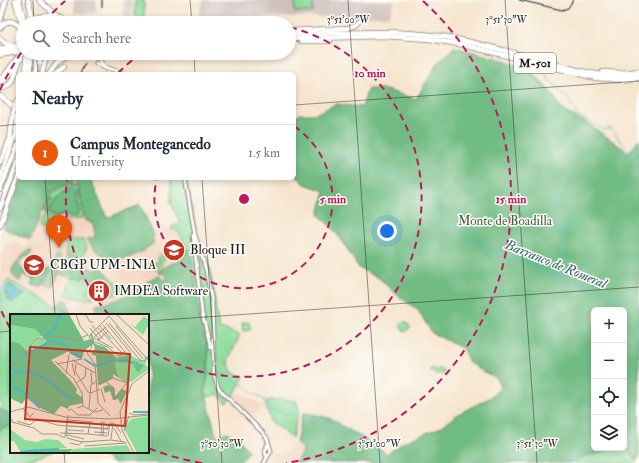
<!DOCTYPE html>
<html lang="en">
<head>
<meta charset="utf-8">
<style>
  :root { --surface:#fff; --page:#f2f2f3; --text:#1f2937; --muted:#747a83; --line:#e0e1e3; --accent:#ea580c }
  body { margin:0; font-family:"IM FELL Double Pica",serif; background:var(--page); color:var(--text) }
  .controls { position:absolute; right:12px; bottom:12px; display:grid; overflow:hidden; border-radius:6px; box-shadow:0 2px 6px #0003 }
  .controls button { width:36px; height:36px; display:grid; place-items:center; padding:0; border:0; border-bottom:1px solid var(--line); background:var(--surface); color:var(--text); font:20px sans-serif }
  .you { position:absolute; left:387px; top:231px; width:14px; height:14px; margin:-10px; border:3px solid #fff; border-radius:50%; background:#1a73e8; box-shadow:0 0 0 6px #1a73e833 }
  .badge { display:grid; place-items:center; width:26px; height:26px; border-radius:50%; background:var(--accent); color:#fff; font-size:13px; font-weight:700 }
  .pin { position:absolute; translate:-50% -33px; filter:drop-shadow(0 1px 2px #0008) }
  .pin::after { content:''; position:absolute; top:21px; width:14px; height:12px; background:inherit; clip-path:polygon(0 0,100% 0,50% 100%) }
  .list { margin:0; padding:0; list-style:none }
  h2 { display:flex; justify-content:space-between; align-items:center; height:52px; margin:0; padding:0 16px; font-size:17px }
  h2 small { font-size:13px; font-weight:400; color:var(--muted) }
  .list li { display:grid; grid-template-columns:26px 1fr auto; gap:12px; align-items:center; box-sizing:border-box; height:56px; padding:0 16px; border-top:1px solid var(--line) }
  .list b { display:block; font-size:15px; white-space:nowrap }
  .list p { margin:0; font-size:13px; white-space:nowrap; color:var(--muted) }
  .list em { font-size:13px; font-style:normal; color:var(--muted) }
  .icon { flex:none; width:22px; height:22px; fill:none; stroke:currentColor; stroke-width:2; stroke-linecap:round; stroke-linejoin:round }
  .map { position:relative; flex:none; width:639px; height:463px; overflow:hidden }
  .search { position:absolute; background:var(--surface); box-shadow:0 2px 6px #0003; left:16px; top:16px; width:280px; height:44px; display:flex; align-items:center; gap:10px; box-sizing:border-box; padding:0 14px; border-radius:22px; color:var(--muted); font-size:15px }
  .panel { position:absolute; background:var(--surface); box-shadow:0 2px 6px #0003; left:16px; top:72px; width:280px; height:108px; border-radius:6px }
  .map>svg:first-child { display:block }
  .built { fill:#f3d4bf }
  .industrial { fill:#cfc0bb }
  .green { fill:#8cdc9b; stroke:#547c5c; fill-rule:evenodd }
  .forest { fill:#71bc83; stroke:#466c50 }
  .water { fill:#4bb8c5; stroke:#346a70 }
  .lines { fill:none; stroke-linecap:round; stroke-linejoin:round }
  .stream { stroke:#4bb8c5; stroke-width:1 }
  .secondary-casing { stroke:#898075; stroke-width:5 }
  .highway-casing { stroke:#898075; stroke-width:6 }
  .secondary { stroke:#fff; stroke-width:3 }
  .highway { stroke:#fff; stroke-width:4.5 }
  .tram { stroke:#1c1c1c; stroke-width:1 }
  .highway-bridge-casing { stroke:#898075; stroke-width:6; stroke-linecap:butt }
  .highway-bridge { stroke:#fff; stroke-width:4.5 }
  .ticks { fill:none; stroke:#1c1c1c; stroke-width:1; stroke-opacity:0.45 }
  .ring { fill:none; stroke:#c2185b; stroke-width:2; stroke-dasharray:7 5 }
  .labels { text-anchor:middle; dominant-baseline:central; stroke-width:3; stroke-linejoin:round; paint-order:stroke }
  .shield { fill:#fdfcf7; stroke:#605f5e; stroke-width:1 }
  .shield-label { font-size:12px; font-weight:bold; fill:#1c1c1c }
  .park-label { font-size:13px; fill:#435f48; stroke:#fdfcf7 }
  .poi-label { font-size:13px; fill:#1c1c1c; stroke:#fdfcf7; text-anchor:start }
  .water-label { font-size:14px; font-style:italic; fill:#316268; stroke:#fdfcf7 }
  .inset-river { fill:none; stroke:#4bb8c5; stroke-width:2 }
  .inset-road { fill:none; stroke:#9f9587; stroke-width:1 }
  .view { fill:#c8321e; fill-opacity:0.15; stroke:#c8321e; stroke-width:2 }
  .inset-edge { fill:none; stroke:#1c1c1c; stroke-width:2 }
  .ticks-label { font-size:10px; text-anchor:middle; fill:#1c1c1c; stroke:#fdfcf7; stroke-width:3; stroke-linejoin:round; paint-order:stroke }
  .centre { fill:#c2185b; stroke:#fdfcf7; stroke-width:2 }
  .ring-label { font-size:12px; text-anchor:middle; font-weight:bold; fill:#c2185b; stroke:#fdfcf7; stroke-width:3; stroke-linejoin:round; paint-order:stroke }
</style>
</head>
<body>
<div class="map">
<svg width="639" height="463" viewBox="0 0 639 463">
  <rect width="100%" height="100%" fill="#fdfcf7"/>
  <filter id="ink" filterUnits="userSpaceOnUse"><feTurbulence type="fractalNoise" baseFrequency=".025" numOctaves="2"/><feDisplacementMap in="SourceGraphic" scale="8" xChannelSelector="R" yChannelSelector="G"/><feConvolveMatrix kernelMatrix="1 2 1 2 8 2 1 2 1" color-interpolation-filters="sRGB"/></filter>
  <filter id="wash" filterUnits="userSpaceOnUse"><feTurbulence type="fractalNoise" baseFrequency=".012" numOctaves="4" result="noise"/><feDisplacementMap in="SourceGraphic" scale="16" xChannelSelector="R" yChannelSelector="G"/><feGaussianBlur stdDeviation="0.9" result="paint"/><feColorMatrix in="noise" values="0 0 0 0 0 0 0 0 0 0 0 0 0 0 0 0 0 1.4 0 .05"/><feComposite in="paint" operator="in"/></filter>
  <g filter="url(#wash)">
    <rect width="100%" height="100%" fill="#f6e5ce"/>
    <g class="built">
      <polygon points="77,181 82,203 84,216 85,216 86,220 90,221 93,224 95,233 95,237 90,238 89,244 98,253 118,260 145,249 152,242 154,235 167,227 169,230 175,229 178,232 187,245 184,256 180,261 173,263 168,278 164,280 159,276 155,278 154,277 131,294 111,302 96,305 96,315 71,315 68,305 62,300 56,306 8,280 0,292 0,254 9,242 12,243 15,242 25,248 51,193 61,186"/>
      <polygon points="235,393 249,397 264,406 261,410 260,409 250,419 230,399"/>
      <polygon points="296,444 303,449 295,463 267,463 271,454 285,453"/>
    </g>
    <g class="industrial">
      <rect x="74" y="0" width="22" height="13"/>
      <polygon points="124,0 133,0 132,20 123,20"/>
      <polygon points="203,0 395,0 389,16 198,18"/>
    </g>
    <g class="green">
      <rect x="135" y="0" width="9" height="20"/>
      <rect x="295" y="0" width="18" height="12"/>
      <polygon points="171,178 187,178 197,238 207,266 210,269 219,329 226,330 240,335 228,361 232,372 244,377 235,393 226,403 218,394 207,397 205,390 208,375 208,345 201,327 191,256 181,235 180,235 175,229 171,230 172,227 180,223 171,203"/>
      <path d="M71,184L75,185L77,187L73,185L76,190L77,189L81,204L82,219L67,220L64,216H60L57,218L46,213L52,198L45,212H44C51,197 52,190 69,185V187L72,186ZM75,191L79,212L77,216L72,217L63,214L57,217L48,213L57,197Z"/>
      <polygon points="45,215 56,220 58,235 39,228"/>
      <polygon points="59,226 64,226 64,242 60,242"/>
      <polygon points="67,240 83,240 87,247 82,258 65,254"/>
      <polygon points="161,253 165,259 161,263 162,266 155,269 156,267 152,263 154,264 160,260 156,258"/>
      <polygon points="57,256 61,258 49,287 45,285"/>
      <polygon points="67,256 74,258 69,271 62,268"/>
      <polygon points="59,269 72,274 75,278 81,279 87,276 100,283 101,287 99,285 97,287 94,283 91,284 87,294 89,296 93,296 93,299 79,299 65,295 72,278 59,273 52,288 51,288"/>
      <path d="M8,280L64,310L67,315H11V452H52C35,459 19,463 0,461V292Z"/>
      <polygon points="405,321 411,327 405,332 400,326"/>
      <polygon points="249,322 251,330 243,331 242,323"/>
      <polygon points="433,368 437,371 439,368 445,372 443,375 440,373 437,376 430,370"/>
      <polygon points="280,399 296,401 299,410 292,438 270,421 266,401"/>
      <polygon points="624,446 637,458 636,463 575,463 578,459 586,454 592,455 606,452 612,448 624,448"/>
    </g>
    <g class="forest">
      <path d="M454,47L504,60L526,69L534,74L552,94L561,108L569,114L586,122L629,153L639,139V458L637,460L624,446V310H594V448H612C600,456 583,451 575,463H295L303,450L296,443L303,413C314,414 327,416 337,422C339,423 341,426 344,427C359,435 373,444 387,454L404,442L441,427L458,414L491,397L501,387L497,378L484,372L469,362L462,348L432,333L418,310L397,295L379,278L359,268L343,242L332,228L319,215L325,191L305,184L294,174V118L300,114H315L336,104L362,107L368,89H382L416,99L437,64Z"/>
      <path d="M22,178H90L107,218L140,205L154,235L152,241L154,243L145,249L144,251C137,254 128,259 120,259C106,260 93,251 87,239L95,237V233L93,224L90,223V221H86L85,216H84L82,203L76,181L61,186L51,193L30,240L3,228Z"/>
      <path d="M70,189H73L75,191L79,212L77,216L72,217L63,214L57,217L48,213C54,202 58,194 70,189Z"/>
      <path d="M187,245L191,256L201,327L208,345V375L205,390L216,436L228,432L242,443L248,450L246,455L239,463H112L99,452H148V315H96V305C121,301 134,292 154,277L155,278L159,276L164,280L168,278L164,273L160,274L158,271L173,263L180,261L184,256Z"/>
      <path d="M28,250L32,251L29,257H24L19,263L20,268L35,275L39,266L48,270L50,268L42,287L31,285L34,277L33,279L22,274L20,281C0,273 22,258 28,250Z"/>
      <path d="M76,258L81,259L88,263L86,266L96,271L98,266C109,272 114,284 127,288L121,293L104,298L100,283L87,276L81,279L74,278L72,274Z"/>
      <polygon points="62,300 66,300 68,303 68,307 71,315 67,315 66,311 55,307"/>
      <polygon points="0,409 11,415 11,426 4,427 0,431 1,422 0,422 0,417 1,416 0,415"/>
    </g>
    <polygon class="water" points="9,284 25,295 13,302 7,299 8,295 4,294"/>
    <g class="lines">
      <g class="stream">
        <polyline points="536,69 546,74 549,81 558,87 561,93 569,99 576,114 604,130 611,128 625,147 639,155"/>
        <polyline points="331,153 358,161 376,168 398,174 411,185 437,202 446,223 462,231 472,240 488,245 490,250 502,252 508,258 529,263 542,270 581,285 588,286 600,293 607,293 615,298 639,304"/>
        <polyline points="553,198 556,217 555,221 560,235"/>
        <polyline points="562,278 560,272 562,263 559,257 561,248 560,235 567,231 574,214"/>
        <polyline points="217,372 231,377 244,386 249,391 264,399 266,411 272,410 295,415"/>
        <polyline points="148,394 163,385 167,385 176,379 191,379 199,374 211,373"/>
        <polyline points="306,416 318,415 322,420 335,422 337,426 366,441 377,449 377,459 382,463"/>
        <polyline points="0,417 11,417"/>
        <polyline points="624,439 632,437 639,431"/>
        <path d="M571,463C577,456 579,450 589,451L591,449H594L597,451L610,448"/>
      </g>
    </g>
  </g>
  <g filter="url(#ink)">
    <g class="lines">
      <g class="secondary-casing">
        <g id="secondary">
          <polyline points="100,61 105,67 126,74"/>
          <polyline points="96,63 106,69"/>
          <polyline points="185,178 195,235 206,270 212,303 214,374 218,387 222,392 263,433 267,438 271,451 264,463"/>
          <polyline points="193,235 202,313 211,348"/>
          <polyline points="266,456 265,450 267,448 267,445"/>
        </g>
      </g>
      <g class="highway-casing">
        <g id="highway">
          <polyline points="15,0 23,29"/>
          <polyline points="19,0 25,23"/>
          <polyline points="28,0 34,23"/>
          <polyline points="39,0 54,14 68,23"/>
          <polyline points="0,21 6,0"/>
          <path d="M37,23L40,17C48,13 55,14 59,23"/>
          <path d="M0,28C8,16 18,22 23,33"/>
          <polyline points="289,31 348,28 356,25 363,18"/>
          <path d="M289,35C341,33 395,29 447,37C478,43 510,52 541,60C573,69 605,80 639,75"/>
          <polyline points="0,38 5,43 11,45"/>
          <polyline points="289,39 384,36 429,39 459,44 596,78 622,80 639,78"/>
          <polyline points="301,41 330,41"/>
          <polyline points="0,49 23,44"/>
          <polyline points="0,53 23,47"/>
          <polyline points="90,53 90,54"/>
          <polyline points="0,55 23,51"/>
          <polyline points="36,60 36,74"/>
          <polyline points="30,61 30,74"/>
          <polyline points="603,72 621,73 639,71"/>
          <polyline points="26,74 26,63"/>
          <polyline points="42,74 45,61 51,53"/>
          <polyline points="49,74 57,63 71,53"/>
          <polyline points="55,74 64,67"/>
          <path d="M0,79C11,72 12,59 24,53"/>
          <path d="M0,83C12,78 12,63 23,57C28,54 34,54 39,53"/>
          <path d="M0,89C15,87 14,76 18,64"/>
          <path d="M0,96C14,104 20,115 16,131"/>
          <polyline points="15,107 18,100"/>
          <polyline points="0,163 10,139 13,114"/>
          <polyline points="0,178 18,129"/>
          <polyline points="0,190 18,145"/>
          <polyline points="0,208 18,162"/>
          <polyline points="0,226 18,177"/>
        </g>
      </g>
      <use href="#secondary" class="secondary"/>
      <use href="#highway" class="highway"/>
      <g class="tram">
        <polyline points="519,0 562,10 568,8 573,0"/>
        <polyline points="102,7 102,0"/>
        <polyline points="80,74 85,63"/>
      </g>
      <g class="highway-bridge-casing">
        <g id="highway-bridge">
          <polyline points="26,53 26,63"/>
          <polyline points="30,53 30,61"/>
          <polyline points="35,53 36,60"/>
          <polyline points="39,53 40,62"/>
          <polyline points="13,114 15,107"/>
        </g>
      </g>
      <use href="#highway-bridge" class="highway-bridge"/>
    </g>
  </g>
  <path class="ticks" d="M33,0L34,23M190,0L192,23M348,0L380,463M505,0L537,463M36,53L38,74M194,53L195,74M294,105L639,81M0,126L18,124M45,178L55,315M202,178L222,463M148,321L639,287M0,332L11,331M64,452L65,463"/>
  <g class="ring">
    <path d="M294 126A89 89 0 1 1 157 178"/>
    <path d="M109 315A178 178 0 0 1 67 179M118 73A178 178 0 0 1 142 53M218 23A178 178 0 0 1 270 23M290 27A178 178 0 1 1 148 349"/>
    <path d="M202 463A267 267 0 0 1 148 448M10 328A267 267 0 0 1 0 308M0 90A267 267 0 0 1 23 50M44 22A267 267 0 0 1 65 1M423 1A267 267 0 0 1 286 463"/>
  </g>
  <defs>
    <g id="university-disc" transform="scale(1.15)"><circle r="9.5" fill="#c8321e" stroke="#fdfcf7"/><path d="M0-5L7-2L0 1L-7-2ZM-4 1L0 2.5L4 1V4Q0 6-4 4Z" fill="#fff"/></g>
    <g id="building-disc" transform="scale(1.15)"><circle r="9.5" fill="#c8321e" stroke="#fdfcf7"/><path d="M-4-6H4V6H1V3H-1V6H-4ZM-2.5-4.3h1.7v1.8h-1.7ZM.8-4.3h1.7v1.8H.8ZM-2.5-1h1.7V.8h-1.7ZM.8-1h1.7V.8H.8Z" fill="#fff"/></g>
  </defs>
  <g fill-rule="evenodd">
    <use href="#university-disc" x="174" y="250"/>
    <use href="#university-disc" x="34" y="265"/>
    <use href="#building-disc" x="99" y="291"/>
  </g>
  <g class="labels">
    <rect class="shield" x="514" y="53" width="42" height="20" rx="3"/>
    <g class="shield-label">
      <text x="535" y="63">M-501</text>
    </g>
    <g class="park-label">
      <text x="505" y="221">Monte de Boadilla</text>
    </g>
    <g class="poi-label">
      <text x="190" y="250">Bloque III</text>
      <text x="50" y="265">CBGP UPM-INIA</text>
      <text x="114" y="291">IMDEA Software</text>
    </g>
    <g class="water-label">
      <text transform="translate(556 264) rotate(22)">Barranco de Romeral</text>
    </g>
  </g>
  <g transform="translate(10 314)">
    <rect width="139" height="139" fill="#f6e5ce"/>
    <path d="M134,2L139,6V10L133,21L119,9L125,13ZM0,11L25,15L33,21L16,36L9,29L0,27ZM35,23L37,27L29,34H20L28,26ZM118,40L134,48L135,43L139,42L135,50L139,55L121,68L116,69L108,63L104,52L106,43ZM139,102V139H127L114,114L121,105ZM0,115L15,126L27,128L35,125L48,126L57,134L10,137L4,127H0ZM117,131L122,139H59L64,135Z" fill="#8cdc9b"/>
    <path d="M0,0H59L74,27L82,25L80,21L82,19L85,30L95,33L106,43L105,53L109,64L103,60V64L88,72L86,42L81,40L85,34L83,30L74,37L72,45L59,37L41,46L61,67L67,75L66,79L73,84V89L59,92L58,95L51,92L44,100L32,95L18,82L12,90L0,84V27L9,29L17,37L20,34L22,36L28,35L37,27L25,15L0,11ZM118,41L119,48L123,50V51L124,49L126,52L127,49L134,51L128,59L122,49L107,45L115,42L113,46ZM98,71L104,74L105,83L112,75L117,77L111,90L108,85L103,86L100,77L95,79L93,73ZM63,135L58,139H3L22,136Z" fill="#71bc83"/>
    <path class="inset-river" d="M35,22L43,17L51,0M15,41L42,26L55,31L61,39L71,44M74,45L85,52M86,52L104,46L128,49M0,64L6,57L20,58L41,68L54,81L64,85M0,72L10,76L30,94M123,98H139M30,136L49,135M10,138L29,136"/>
    <path class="inset-road" d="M66,0L70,12L78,21M75,0L80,8H83M106,0L139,31M99,2L139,47M96,9L120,38M99,9L130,46L134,47L139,42M82,11L93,25M89,11L101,25M93,11L115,38L113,40M106,12L133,45M87,13L113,40L108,42M80,14L90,26M79,21L82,33L77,39L85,50L88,89L100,102M80,21L99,2M84,23L96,13M84,24L103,34M27,25L45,22L65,26L78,21M88,26L98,17M85,28L98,33L108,42M62,46L85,59M45,47L64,65L72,79L73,92L67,94M62,49L65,62M47,50L72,45M66,50L65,57L78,78L81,79L90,75M0,56L27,25M81,58L82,70M56,60L59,41M95,67L104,74L105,86M66,69L75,63L76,53M89,70L103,64L117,69M91,75L95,88M105,83L116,70M73,92L85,98L93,96M79,94L81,71L86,68M13,95L20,103L23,99M58,97L61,95L68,101H80L87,94M0,98L18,93L55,103L101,105L139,101M119,99L124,101L139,100M2,105V108L24,114L32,120H46L55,124M57,105V123M58,106L83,108M7,107L20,111L27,105L47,111L97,115L99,110M104,109L111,119M59,112L80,113M80,113L98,115M104,114L111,127M58,116L74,117M114,117L119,102M84,118L97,119M50,119L78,120L80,108M78,120L97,122M58,121L74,125M91,121L92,107M93,122L94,108M98,122L100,109H103M55,123L58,101M57,124L72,128L101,126M101,125L103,109M101,126L115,128M60,129L69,131L73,127M75,132L117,129M124,139L112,116L110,98L122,70L139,57"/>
    <path class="view" d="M20,33L120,40L115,112L15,105Z"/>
    <rect width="139" height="139" class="inset-edge"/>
  </g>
  <g class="ticks-label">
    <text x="348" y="23">3°51'00"W</text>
    <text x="506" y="23">3°51'30"W</text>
    <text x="222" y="447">3°50'30"W</text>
    <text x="379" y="447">3°51'00"W</text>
    <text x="537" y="447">3°51'30"W</text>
  </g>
  <circle cx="244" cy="199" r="6" class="centre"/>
  <g class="ring-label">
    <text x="370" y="77">10 min</text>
    <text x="333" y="203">5 min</text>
    <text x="511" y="203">15 min</text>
  </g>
</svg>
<div class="controls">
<button>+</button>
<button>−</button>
<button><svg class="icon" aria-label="locate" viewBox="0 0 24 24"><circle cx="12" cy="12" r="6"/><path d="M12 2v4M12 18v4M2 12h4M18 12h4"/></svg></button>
<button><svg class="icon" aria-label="layers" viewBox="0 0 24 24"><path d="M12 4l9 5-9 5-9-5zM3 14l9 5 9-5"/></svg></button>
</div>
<div class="you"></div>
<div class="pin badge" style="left:59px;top:248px">1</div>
<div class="search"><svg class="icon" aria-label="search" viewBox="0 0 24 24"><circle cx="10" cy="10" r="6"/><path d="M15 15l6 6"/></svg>Search here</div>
<section class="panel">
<h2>Nearby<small></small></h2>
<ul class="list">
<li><span class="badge">1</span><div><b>Campus Montegancedo</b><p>University</p></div><em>1.5 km</em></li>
</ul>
</section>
</div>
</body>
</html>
